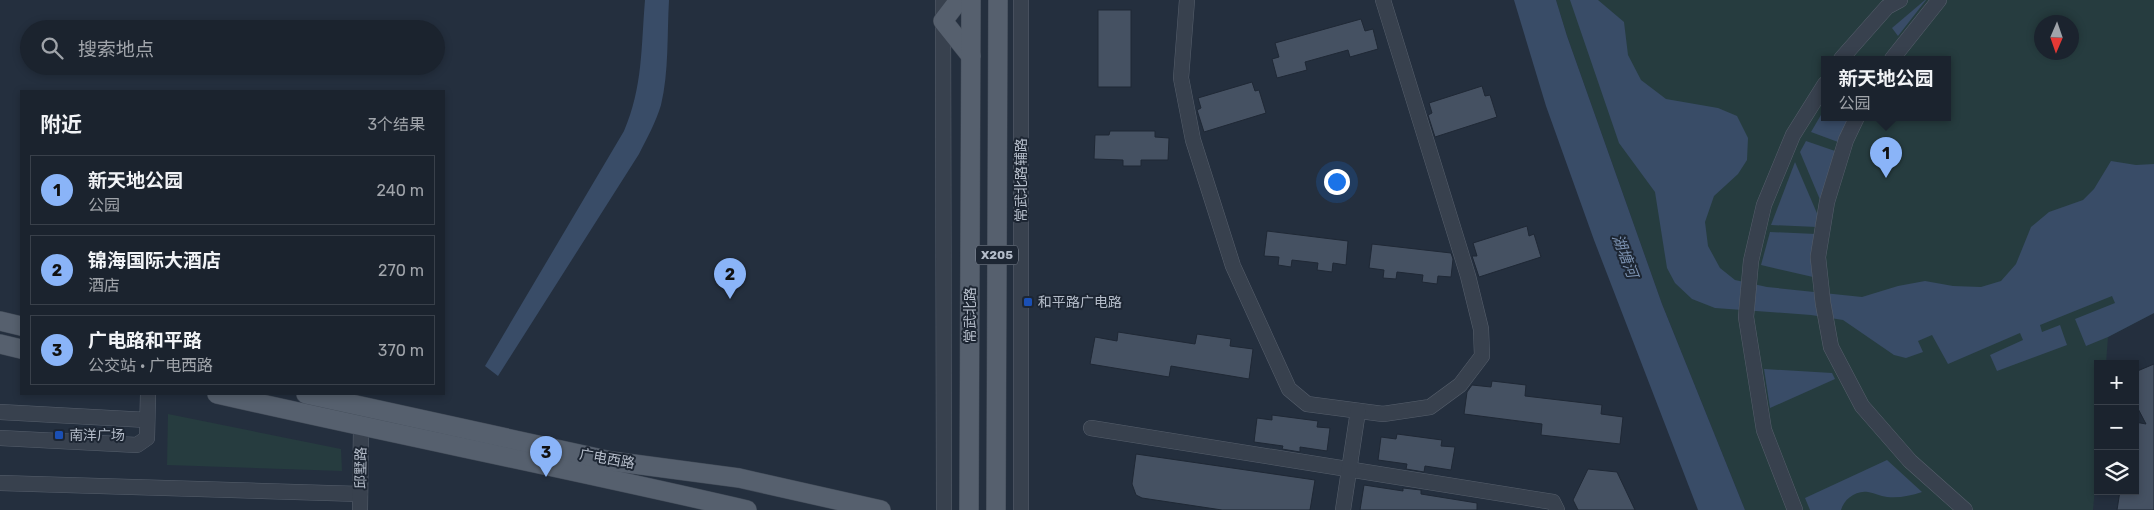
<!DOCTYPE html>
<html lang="zh">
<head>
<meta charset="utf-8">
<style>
  :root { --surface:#1b232e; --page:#242b36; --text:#f1f3f6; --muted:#a0a4aa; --line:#39404a; --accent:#8ab4f8 }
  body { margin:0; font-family:Rubik,"Noto Sans SC",sans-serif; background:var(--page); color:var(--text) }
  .controls { position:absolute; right:15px; bottom:15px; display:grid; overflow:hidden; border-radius:0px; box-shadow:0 2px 8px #0003 }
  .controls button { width:45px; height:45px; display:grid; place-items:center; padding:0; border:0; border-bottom:1px solid var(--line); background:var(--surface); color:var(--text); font:25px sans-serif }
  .compass { position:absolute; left:2034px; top:15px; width:45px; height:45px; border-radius:50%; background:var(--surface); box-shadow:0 2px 8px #0003; rotate:182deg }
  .you { position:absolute; left:1336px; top:181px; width:18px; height:18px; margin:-12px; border:4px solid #fff; border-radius:50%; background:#1a73e8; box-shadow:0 0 0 8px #1a73e833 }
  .badge { display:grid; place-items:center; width:32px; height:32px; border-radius:50%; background:var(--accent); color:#111; font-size:16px; font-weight:700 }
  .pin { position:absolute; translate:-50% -41px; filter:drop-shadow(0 1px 2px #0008) }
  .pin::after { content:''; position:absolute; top:26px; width:18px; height:15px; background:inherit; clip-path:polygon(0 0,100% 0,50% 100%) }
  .popup { position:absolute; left:1821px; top:56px; width:130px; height:65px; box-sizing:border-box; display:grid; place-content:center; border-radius:0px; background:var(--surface); filter:drop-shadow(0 1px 4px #0005); font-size:16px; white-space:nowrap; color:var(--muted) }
  .popup b { font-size:19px; color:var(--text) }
  .popup::after { content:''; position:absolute; left:50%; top:100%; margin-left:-10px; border:10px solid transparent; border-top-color:var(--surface) }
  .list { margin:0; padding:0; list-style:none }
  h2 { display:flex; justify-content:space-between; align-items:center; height:65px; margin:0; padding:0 20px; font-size:21px }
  h2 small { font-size:16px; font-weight:400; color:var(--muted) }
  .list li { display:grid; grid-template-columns:32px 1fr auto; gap:15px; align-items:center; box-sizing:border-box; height:70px; margin:0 10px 10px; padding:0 10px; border:1px solid var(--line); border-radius:0px }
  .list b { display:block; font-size:19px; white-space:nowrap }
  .list p { margin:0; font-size:16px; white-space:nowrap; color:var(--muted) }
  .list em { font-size:16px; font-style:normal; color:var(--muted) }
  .icon { flex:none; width:28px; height:28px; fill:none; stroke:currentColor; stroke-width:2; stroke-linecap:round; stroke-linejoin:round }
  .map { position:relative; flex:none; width:2154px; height:510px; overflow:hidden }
  .search { position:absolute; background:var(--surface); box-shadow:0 2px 8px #0003; left:20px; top:20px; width:425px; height:55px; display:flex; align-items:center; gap:12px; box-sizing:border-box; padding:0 18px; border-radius:28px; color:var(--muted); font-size:19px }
  .panel { position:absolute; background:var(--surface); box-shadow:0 2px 8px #0003; left:20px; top:90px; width:425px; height:305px; border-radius:0px }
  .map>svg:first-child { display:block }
  .green { fill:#263c3f; fill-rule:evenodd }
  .water { fill:#394c67 }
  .building { fill:#455162; stroke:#1f2835 }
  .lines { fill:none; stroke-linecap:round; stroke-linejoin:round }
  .minor-casing { stroke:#565f6c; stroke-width:16 }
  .major-casing { stroke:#414a57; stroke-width:20 }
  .minor { stroke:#38414e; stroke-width:15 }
  .major { stroke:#56606e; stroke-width:19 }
  .transit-dot { fill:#1a4fb4; stroke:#1d2633; stroke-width:2 }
  .labels { text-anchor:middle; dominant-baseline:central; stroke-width:4; stroke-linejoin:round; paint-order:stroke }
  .shield { fill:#1d2633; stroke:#878f9c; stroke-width:1 }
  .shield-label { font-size:12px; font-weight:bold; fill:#b4bcc9 }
  .street-label { font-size:14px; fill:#b4bcc9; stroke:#1d2633 }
  .poi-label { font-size:14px; fill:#b4bcc9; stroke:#1d2633; text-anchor:start }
  .water-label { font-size:15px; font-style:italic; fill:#7c92b1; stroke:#1d2633 }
</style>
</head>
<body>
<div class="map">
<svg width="2154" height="510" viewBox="0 0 2154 510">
  <rect width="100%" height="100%" fill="#242f3e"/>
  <g class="green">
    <path d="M1556,0H2154V313L2108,337L2106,364H2098V454L2093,510H1745L1662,304L1567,36ZM2042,22H2072V52H2042ZM1825,59H1947V117H1825Z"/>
    <polygon points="168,414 341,449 342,471 167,465"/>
  </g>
  <g class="water">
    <path d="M645,0H669C667,34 669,72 661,105C656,122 647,138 639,154L498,376L485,366L624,131C643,87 641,47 645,0Z"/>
    <polygon points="1514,0 1556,0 1567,36 1662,304 1745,510 1698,510 1594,240 1546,106"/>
    <polygon points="1570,0 1598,0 1624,22 1628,55 1641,80 1666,99 1718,108 1737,116 1748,138 1747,160 1738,174 1714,196 1705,222 1708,246 1720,268 1735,280 1767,287 1862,297 1898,286 1925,281 1953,286 1981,287 2001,281 2016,264 2031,227 2049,212 2083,200 2094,189 2111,161 2136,165 2154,164 2154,313 2108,337 2086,346 2075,319 2115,303 2112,296 2040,325 2042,332 2060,325 2067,345 1997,371 1990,355 2023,340 2020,333 1948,364 1932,335 1918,341 1923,352 1906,358 1894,355 1843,320 1811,315 1715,308 1692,299 1675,283 1667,268 1655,192 1619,143"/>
    <polygon points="1925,0 1926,0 1898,36 1892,28"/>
    <polygon points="1825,108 1825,117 1850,117 1838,142 1811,132"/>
    <polygon points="1806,141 1835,151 1821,202 1800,152"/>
    <polygon points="1795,162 1819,218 1817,227 1771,225"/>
    <polygon points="1770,232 1816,234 1813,277 1761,265"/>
    <polygon points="1764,369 1832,373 1835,379 1770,408"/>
    <path d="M1887,460L1922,492C1910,496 1900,498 1887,497C1880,496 1874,493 1868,492C1856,490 1844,499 1841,510H1810L1805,498Z"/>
  </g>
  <g class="building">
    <rect x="1098" y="10" width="33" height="77"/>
    <polygon points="1361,19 1365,31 1373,29 1378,49 1350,57 1348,50 1305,62 1307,70 1277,78 1272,59 1279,57 1275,43"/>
    <polygon points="1252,82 1255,91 1259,90 1266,113 1204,132 1197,110 1201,108 1198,98"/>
    <polygon points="1482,86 1485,96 1490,95 1497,117 1435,137 1428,115 1432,113 1429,103"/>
    <polygon points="1110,131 1155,131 1155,137 1169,138 1168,160 1141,160 1141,166 1123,166 1123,160 1094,159 1095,135 1109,135"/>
    <polygon points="1527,226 1529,236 1534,234 1541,257 1479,277 1472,256 1477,256 1473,243"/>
    <polygon points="1267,231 1348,241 1346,265 1333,263 1332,272 1317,270 1318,263 1292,260 1291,267 1278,265 1279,257 1264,256"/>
    <polygon points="1372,244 1451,253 1453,259 1451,277 1438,276 1437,284 1422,282 1423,275 1397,272 1396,279 1383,278 1384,270 1369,268"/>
    <polygon points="1118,332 1195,344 1197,334 1231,339 1230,346 1253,349 1249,379 1171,366 1169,377 1090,364 1095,337 1117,341"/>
    <polygon points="2154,364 2154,510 2117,510 2120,491 2135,491 2135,422 2146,424 2135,403 2135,372"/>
    <polygon points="1492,381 1526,385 1525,396 1602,405 1601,414 1623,417 1620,444 1541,435 1542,424 1464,414 1467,392 1472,385 1491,387"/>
    <polygon points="1272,415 1318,421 1317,427 1330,428 1327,451 1300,447 1300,452 1282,449 1283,446 1254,442 1257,418 1272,420"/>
    <polygon points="1397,434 1442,440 1441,446 1455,447 1451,470 1425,466 1424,472 1406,469 1407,464 1378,460 1381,437 1396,439"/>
    <polygon points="1136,454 1315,480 1310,510 1222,510 1142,498 1136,495 1132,484"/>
    <polygon points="1588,469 1617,472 1635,510 1578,510 1573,500"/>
    <polygon points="1364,485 1403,491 1403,488 1421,490 1421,494 1477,503 1477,510 1360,510"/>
  </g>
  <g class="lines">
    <g class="minor-casing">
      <g id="minor">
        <polyline points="943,0 944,510"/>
        <polyline points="1021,0 1021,510"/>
        <polyline points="1187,0 1181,78 1193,140 1233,266 1289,389 1307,404 1383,414 1430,407 1460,385 1482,356 1481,329 1468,276 1383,0"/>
        <polyline points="1841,59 1887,7 1900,0"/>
        <polyline points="1892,59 1939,0"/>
        <polyline points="1857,117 1846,140 1827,202 1818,257 1823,303 1831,347 1862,406 1910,461 1965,510"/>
        <polyline points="0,412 147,420"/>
        <polyline points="1091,428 1553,502 1557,510"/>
        <polyline points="0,438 137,445 147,438 148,394"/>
        <polyline points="0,483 360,494"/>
        <polyline points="360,510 361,427"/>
        <polyline points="1343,510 1358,411"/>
        <polyline points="1795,510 1764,430 1746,317 1751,261 1764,205 1793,135 1825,84"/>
      </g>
    </g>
    <g class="major-casing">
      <g id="major">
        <polyline points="959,0 943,21 971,56"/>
        <polyline points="0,321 21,326"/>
        <polyline points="0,344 21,349"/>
        <path d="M217,394C393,434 570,469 747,510"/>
        <polyline points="306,394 611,461 739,478 881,510"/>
        <polyline points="969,510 971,0"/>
        <polyline points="996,510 998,0"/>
      </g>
    </g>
    <use href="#minor" class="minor"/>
    <use href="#major" class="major"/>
  </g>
  <g class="transit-dot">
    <rect x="1023" y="297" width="10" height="10" rx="2.5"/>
    <rect x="54" y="430" width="10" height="10" rx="2.5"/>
  </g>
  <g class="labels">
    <rect class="shield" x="976" y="245.5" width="42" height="19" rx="4"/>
    <g class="shield-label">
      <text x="997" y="255">X205</text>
    </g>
    <g class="street-label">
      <text transform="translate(1021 180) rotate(-90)">常武北路辅路</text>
      <text transform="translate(970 315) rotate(-90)">常武北路</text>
      <text transform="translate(607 459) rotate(10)">广电西路</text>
      <text transform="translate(361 468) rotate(-89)">邱墅路</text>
    </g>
    <g class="poi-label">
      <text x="1038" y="302">和平路广电路</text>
      <text x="69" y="435">南洋广场</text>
    </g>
    <g class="water-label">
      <text transform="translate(1625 256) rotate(69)">湖塘河</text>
    </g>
  </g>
</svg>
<div class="controls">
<button>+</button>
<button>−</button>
<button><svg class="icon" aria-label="layers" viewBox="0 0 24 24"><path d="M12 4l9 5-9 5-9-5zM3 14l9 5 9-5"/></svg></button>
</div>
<svg class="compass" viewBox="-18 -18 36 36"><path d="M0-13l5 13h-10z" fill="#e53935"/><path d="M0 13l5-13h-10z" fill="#a0a4aa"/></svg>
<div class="you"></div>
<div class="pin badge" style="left:1886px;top:178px">1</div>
<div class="popup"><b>新天地公园</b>公园</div>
<div class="pin badge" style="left:730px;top:299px">2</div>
<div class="pin badge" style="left:546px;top:477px">3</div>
<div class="search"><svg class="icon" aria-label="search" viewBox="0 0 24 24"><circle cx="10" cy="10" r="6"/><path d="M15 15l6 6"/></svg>搜索地点</div>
<section class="panel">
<h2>附近<small>3个结果</small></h2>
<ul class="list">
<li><span class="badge">1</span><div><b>新天地公园</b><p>公园</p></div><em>240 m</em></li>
<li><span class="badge">2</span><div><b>锦海国际大酒店</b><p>酒店</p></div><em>270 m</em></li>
<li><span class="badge">3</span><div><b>广电路和平路</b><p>公交站 · 广电西路</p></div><em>370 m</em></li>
</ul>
</section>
</div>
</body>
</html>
